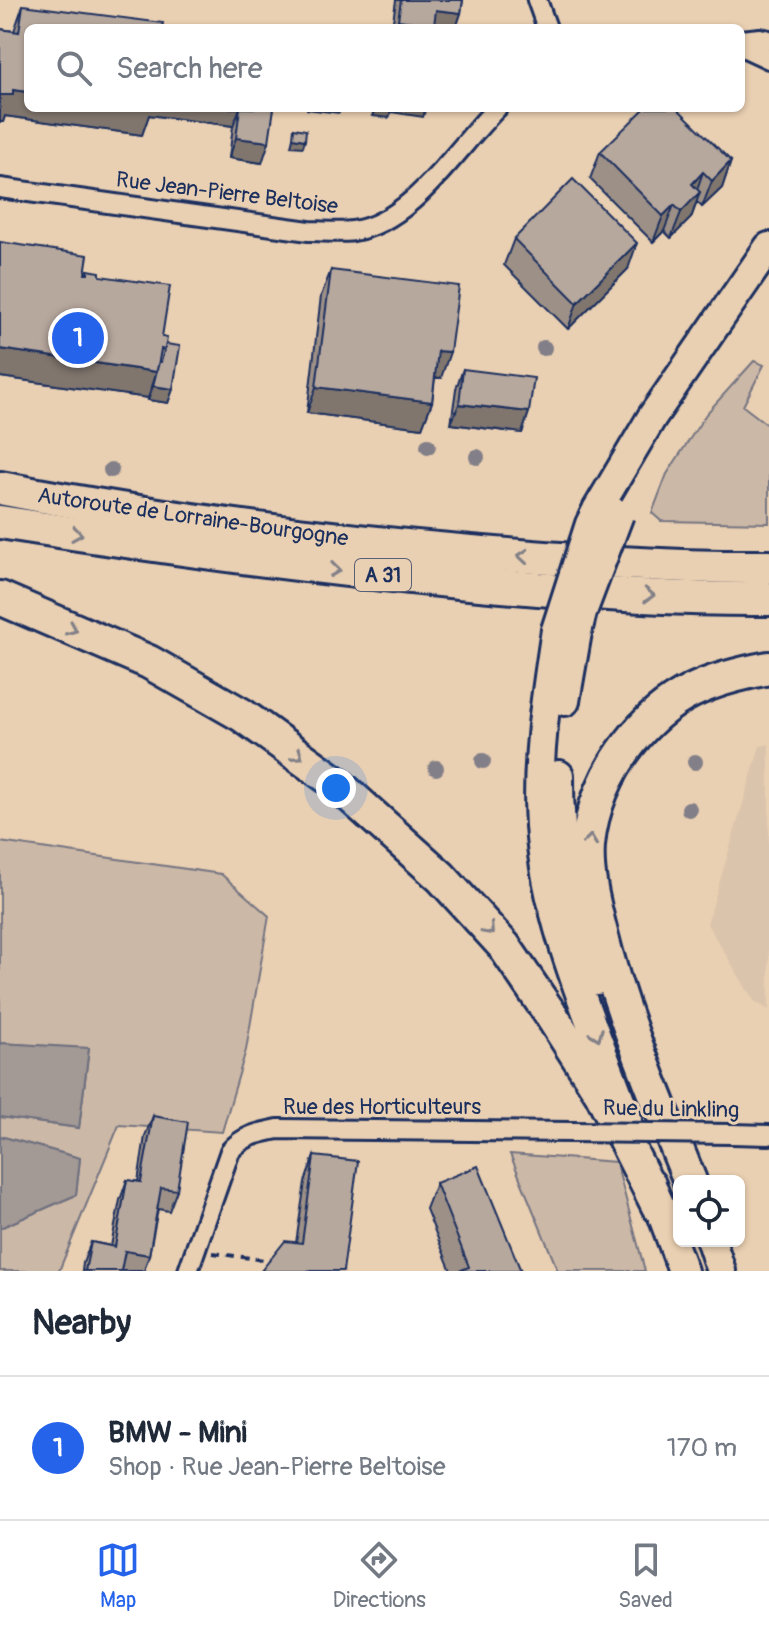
<!DOCTYPE html>
<html lang="en">
<head>
<meta charset="utf-8">
<style>
  :root { --surface:#fff; --page:#f2f2f3; --text:#1f2937; --muted:#747a83; --line:#e0e1e3; --accent:#2563eb }
  body { margin:0; font-family:Pangolin,sans-serif; background:var(--page); color:var(--text) }
  .controls { position:absolute; right:24px; bottom:24px; display:grid; overflow:hidden; border-radius:12px; box-shadow:0 2px 6px #0004 }
  .controls button { width:72px; height:72px; display:grid; place-items:center; padding:0; border:0; border-bottom:2px solid var(--line); background:var(--surface); color:var(--text); font:40px sans-serif }
  .you { position:absolute; left:336px; top:788px; width:28px; height:28px; margin:-20px; border:6px solid #fff; border-radius:50%; background:#1a73e8; box-shadow:0 0 0 12px #1a73e833 }
  .badge { display:grid; place-items:center; width:52px; height:52px; border-radius:50%; background:var(--accent); color:#fff; font-size:26px; font-weight:700 }
  .pin { position:absolute; translate:-50% -50%; border:4px solid #fff; box-shadow:0 2px 8px #0006 }
  .list { margin:0; padding:0; list-style:none }
  h2 { display:flex; justify-content:space-between; align-items:center; height:104px; margin:0; padding:0 32px; font-size:34px }
  h2 small { font-size:26px; font-weight:400; color:var(--muted) }
  .list li { display:grid; grid-template-columns:52px 1fr auto; gap:24px; align-items:center; box-sizing:border-box; height:144px; padding:0 32px; border-top:2px solid var(--line) }
  .list b { display:block; font-size:30px; white-space:nowrap }
  .list p { margin:0; font-size:26px; white-space:nowrap; color:var(--muted) }
  .list em { font-size:26px; font-style:normal; color:var(--muted) }
  .icon { flex:none; width:44px; height:44px; fill:none; stroke:currentColor; stroke-width:2; stroke-linecap:round; stroke-linejoin:round }
  .map { position:relative; flex:none; width:769px; height:1271px; overflow:hidden }
  .search { position:absolute; background:var(--surface); box-shadow:0 2px 6px #0004; left:24px; right:24px; top:24px; height:88px; display:flex; align-items:center; gap:20px; box-sizing:border-box; padding:0 28px; border-radius:12px; color:var(--muted); font-size:30px }
  .sheet { height:248px; background:var(--surface) }
  nav { display:flex; justify-content:space-around; align-items:center; box-sizing:border-box; height:112px; border-top:2px solid var(--line); background:var(--surface); font-size:22px; color:var(--muted) }
  nav a { display:grid; justify-items:center; gap:4px }
  nav .on { color:var(--accent) }
  .map>svg:first-child { display:block }
  .built { fill:#dbc4ac }
  .green { fill:#ccb8a6; stroke:#747482; stroke-width:2 }
  .water { fill:#a39995; stroke:#6d6f7f; stroke-width:2 }
  .lines { fill:none; stroke-linecap:round; stroke-linejoin:round }
  .minor-casing { stroke:#1b2f5e; stroke-width:24 }
  .primary-casing { stroke:#1b2f5e; stroke-width:34 }
  .motorway-casing { stroke:#1b2f5e; stroke-width:38 }
  .path { stroke:#1b2f5e; stroke-width:4; stroke-dasharray:8 6; stroke-linecap:butt }
  .minor { stroke:#ead0b2; stroke-width:18 }
  .primary { stroke:#ead0b2; stroke-width:28 }
  .motorway { stroke:#ead0b2; stroke-width:32 }
  .minor-bridge-casing { stroke:#1b2f5e; stroke-width:24; stroke-linecap:butt }
  .primary-bridge-casing { stroke:#1b2f5e; stroke-width:34; stroke-linecap:butt }
  .minor-bridge { stroke:#ead0b2; stroke-width:18 }
  .primary-bridge { stroke:#ead0b2; stroke-width:28 }
  .tree { fill:#827f88 }
  .wall { fill:#9d9087; stroke:#1b2f5e; stroke-width:2 }
  .shaded-wall { fill:#80766e; stroke:#1b2f5e; stroke-width:2 }
  .building { fill:#b7a89d; stroke:#1b2f5e; stroke-width:2 }
  .oneway { stroke:#828088 }
  .labels { text-anchor:middle; dominant-baseline:central; stroke-width:6; stroke-linejoin:round; paint-order:stroke }
  .shield { fill:#ead0b2; stroke:#595f77; stroke-width:2 }
  .shield-label { font-size:20px; font-weight:bold; fill:#1b2f5e }
  .street-label { font-size:22px; fill:#1b2f5e; stroke:#ead0b2 }
</style>
</head>
<body>
<div class="map">
<svg width="769" height="1271" viewBox="0 0 769 1271">
  <rect width="100%" height="100%" fill="#ead0b2"/>
  <filter id="ink" filterUnits="userSpaceOnUse"><feTurbulence type="fractalNoise" baseFrequency=".0125" numOctaves="2"/><feDisplacementMap in="SourceGraphic" scale="16" xChannelSelector="R" yChannelSelector="G"/><feConvolveMatrix kernelMatrix="1 2 1 2 8 2 1 2 1" color-interpolation-filters="sRGB"/></filter>
  <g filter="url(#ink)">
    <polygon class="built" points="769,744 769,1010 754,1001 707,924 760,746"/>
    <g class="green">
      <polygon points="754,361 764,365 743,406 769,426 769,523 661,521 652,513 667,474 706,414"/>
      <polygon points="0,842 221,874 269,916 246,1050 222,1132 119,1125 59,1271 0,1271 0,1228 76,1195 80,1158 0,1136 0,1117 79,1128 89,1049 0,1043"/>
      <polygon points="510,1154 616,1162 645,1271 558,1271"/>
    </g>
    <g class="water">
      <polygon points="0,1043 89,1048 79,1128 0,1117"/>
      <polygon points="0,1136 80,1158 76,1195 0,1228"/>
    </g>
    <g class="lines">
      <g class="minor-casing">
        <g id="minor">
          <polyline points="537,0 547,28"/>
          <polyline points="741,40 760,38 769,40"/>
          <polyline points="741,46 769,59"/>
          <path d="M0,188L309,231C323,231 339,233 353,231C412,223 457,147 497,108"/>
          <polyline points="732,1134 769,1135"/>
          <path d="M188,1271L230,1151C243,1136 258,1133 278,1129L572,1132"/>
        </g>
      </g>
      <g class="primary-casing">
        <g id="primary">
          <polyline points="597,510 652,417 769,247"/>
          <path d="M556,630C546,695 536,760 540,826C547,927 593,1024 627,1119"/>
          <polyline points="565,701 577,632"/>
          <path d="M559,775C558,846 572,914 597,980"/>
          <polyline points="651,1184 683,1271"/>
          <polyline points="711,1241 721,1271"/>
        </g>
      </g>
      <g class="motorway-casing">
        <g id="motorway">
          <path d="M0,488C156,518 313,538 471,552C570,560 669,568 769,567"/>
          <path d="M0,522C153,546 305,567 459,582C562,592 666,600 769,599"/>
          <polyline points="0,598 149,662 242,715 335,782 441,877 504,946 551,1015 601,1093 658,1206"/>
          <path d="M690,1181C657,1098 621,1016 600,929C593,901 586,873 588,845C591,809 607,772 629,744C667,694 710,679 769,668"/>
        </g>
      </g>
      <polyline class="path" points="213,1253 272,1261"/>
      <use href="#minor" class="minor"/>
      <use href="#primary" class="primary"/>
      <use href="#motorway" class="motorway"/>
      <g class="minor-bridge-casing">
        <polyline id="minor-bridge" points="572,1132 732,1134"/>
      </g>
      <g class="primary-bridge-casing">
        <g id="primary-bridge">
          <polyline points="556,630 590,524 597,510"/>
          <polyline points="577,632 582,612 619,514"/>
        </g>
      </g>
      <use href="#minor-bridge" class="minor-bridge"/>
      <use href="#primary-bridge" class="primary-bridge"/>
    </g>
    <g class="tree">
      <circle cx="544" cy="348" r="8"/>
      <circle cx="428" cy="446" r="8"/>
      <circle cx="477" cy="457" r="8"/>
      <circle cx="111" cy="470" r="8"/>
      <circle cx="483" cy="761" r="8"/>
      <circle cx="695" cy="762" r="8"/>
      <circle cx="436" cy="768" r="8"/>
      <circle cx="689" cy="809" r="8"/>
    </g>
    <g class="wall">
      <polygon points="396,0 463,0 461,13 456,28 392,28"/>
      <polygon points="23,5 28,108 274,108 262,163 229,158 233,126 149,115 142,135 5,116 3,122 0,122 0,29 14,31"/>
      <polygon points="600,152 731,161 722,188 702,207 697,202 691,218 671,238 664,231 653,242 590,179"/>
      <polygon points="514,239 628,269 568,329 504,265"/>
      <polygon points="88,270 100,276 162,337 166,344 173,389 168,403 148,400 148,398 0,377 85,274 86,274"/>
      <polygon points="331,270 441,378 435,378 432,402 422,428 307,413 321,296"/>
      <polygon points="463,369 529,412 522,433 451,424 456,389"/>
      <polygon points="153,1116 177,1190 169,1211 158,1209 149,1255 144,1271 82,1271 83,1263 91,1242 111,1246 120,1200 127,1180 138,1182 145,1136"/>
      <polygon points="314,1156 343,1271 296,1243 305,1182"/>
      <polygon points="436,1183 521,1271 451,1271 426,1209"/>
    </g>
    <g class="shaded-wall">
      <polygon points="436,10 461,13 456,28 395,28 398,20"/>
      <polygon points="13,90 28,92 28,108 240,108 233,126 149,115 142,135 5,116 3,122 0,122 0,95"/>
      <polygon points="307,108 340,108 339,113 307,109"/>
      <polygon points="392,108 426,108 423,117 391,112 389,118 372,116 375,109"/>
      <polygon points="236,138 269,142 262,163 229,158"/>
      <polygon points="293,138 305,140 303,147 291,146"/>
      <polygon points="731,161 722,188 702,207 712,181"/>
      <polygon points="703,172 694,198 700,192 691,218 671,238 692,184"/>
      <polygon points="674,205 664,231 653,242 663,216"/>
      <polygon points="637,243 628,269 568,329 577,303"/>
      <polygon points="0,349 157,372 148,398 0,377"/>
      <polygon points="438,351 450,352 441,378 429,377"/>
      <polygon points="153,386 173,389 168,403 148,400"/>
      <polygon points="316,387 432,402 422,428 307,413"/>
      <polygon points="459,404 529,412 522,433 451,424"/>
    </g>
    <g class="building">
      <polygon points="401,0 463,0 461,13 436,10 434,25 398,20"/>
      <polygon points="23,5 163,23 162,28 28,28 28,92 13,90 13,95 0,95 0,29 19,32"/>
      <polygon points="240,108 274,108 269,142 236,138"/>
      <polygon points="375,108 392,108 391,111"/>
      <polygon points="645,108 677,108 731,161 712,181 703,172 692,184 700,192 681,212 674,205 663,216 600,152"/>
      <polygon points="294,128 306,130 305,140 293,138"/>
      <polygon points="573,179 637,243 577,303 514,239"/>
      <polygon points="0,242 88,255 85,274 88,274 88,270 100,272 100,276 170,286 162,337 167,338 165,350 161,349 157,372 0,349"/>
      <polygon points="331,270 459,286 450,352 438,351 432,402 316,387"/>
      <polygon points="166,344 180,346 173,389 153,386 159,362 161,362"/>
      <polygon points="463,369 534,378 529,412 459,404"/>
      <polygon points="153,1116 188,1122 177,1190 161,1188 149,1255 125,1251 121,1271 85,1271 91,1242 115,1247 127,1180 141,1182"/>
      <polygon points="314,1156 358,1161 343,1271 261,1271 285,1241 302,1243"/>
      <polygon points="478,1166 521,1271 459,1271 469,1267 436,1183"/>
    </g>
    <defs><path id="oneway-chevron" d="M-2-3.5L2.5 0L-2 3.5" fill="none" stroke-width="1.6" stroke-linecap="round" stroke-linejoin="round" transform="scale(2)"/></defs>
    <g class="oneway">
      <use href="#oneway-chevron" transform="translate(77 534) rotate(9)"/>
      <use href="#oneway-chevron" transform="translate(523 556) rotate(-175)"/>
      <use href="#oneway-chevron" transform="translate(335 570) rotate(7)"/>
      <use href="#oneway-chevron" transform="translate(649 595) rotate(2)"/>
      <use href="#oneway-chevron" transform="translate(72 629) rotate(23)"/>
      <use href="#oneway-chevron" transform="translate(298 755) rotate(36)"/>
      <use href="#oneway-chevron" transform="translate(590 840) rotate(-83)"/>
      <use href="#oneway-chevron" transform="translate(489 930) rotate(48)"/>
      <use href="#oneway-chevron" transform="translate(597 1035) rotate(70)"/>
    </g>
  </g>
  <g class="labels">
    <rect class="shield" x="355" y="559" width="56" height="32" rx="6"/>
    <g class="shield-label">
      <text x="383" y="575">A 31</text>
    </g>
    <g class="street-label">
      <text transform="translate(227 193) rotate(7)">Rue Jean-Pierre Beltoise</text>
      <text transform="translate(193 517) rotate(8)">Autoroute de Lorraine-Bourgogne</text>
      <text x="382" y="1107">Rue des Horticulteurs</text>
      <text transform="translate(671 1109) rotate(1)">Rue du Linkling</text>
    </g>
  </g>
</svg>
<div class="controls">
<button><svg class="icon" aria-label="locate" viewBox="0 0 24 24"><circle cx="12" cy="12" r="6"/><path d="M12 2v4M12 18v4M2 12h4M18 12h4"/></svg></button>
</div>
<div class="you"></div>
<div class="pin badge" style="left:78px;top:338px">1</div>
<div class="search"><svg class="icon" aria-label="search" viewBox="0 0 24 24"><circle cx="10" cy="10" r="6"/><path d="M15 15l6 6"/></svg>Search here</div>
</div>
<section class="sheet">
<h2>Nearby<small></small></h2>
<ul class="list">
<li><span class="badge">1</span><div><b>BMW - Mini</b><p>Shop · Rue Jean-Pierre Beltoise</p></div><em>170 m</em></li>
</ul>
</section>
<nav>
<a class="on"><svg class="icon" aria-label="map" viewBox="0 0 24 24"><path d="M3 6l6-2 6 2 6-2v14l-6 2-6-2-6 2zM9 4v14M15 6v14"/></svg>Map</a>
<a><svg class="icon" aria-label="directions" viewBox="0 0 24 24"><path d="M12 3l9 9-9 9-9-9zM9 14v-3h6M13 9l2 2-2 2"/></svg>Directions</a>
<a><svg class="icon" aria-label="saved" viewBox="0 0 24 24"><path d="M7 4h10v16l-5-4-5 4z"/></svg>Saved</a>
</nav>
</body>
</html>
